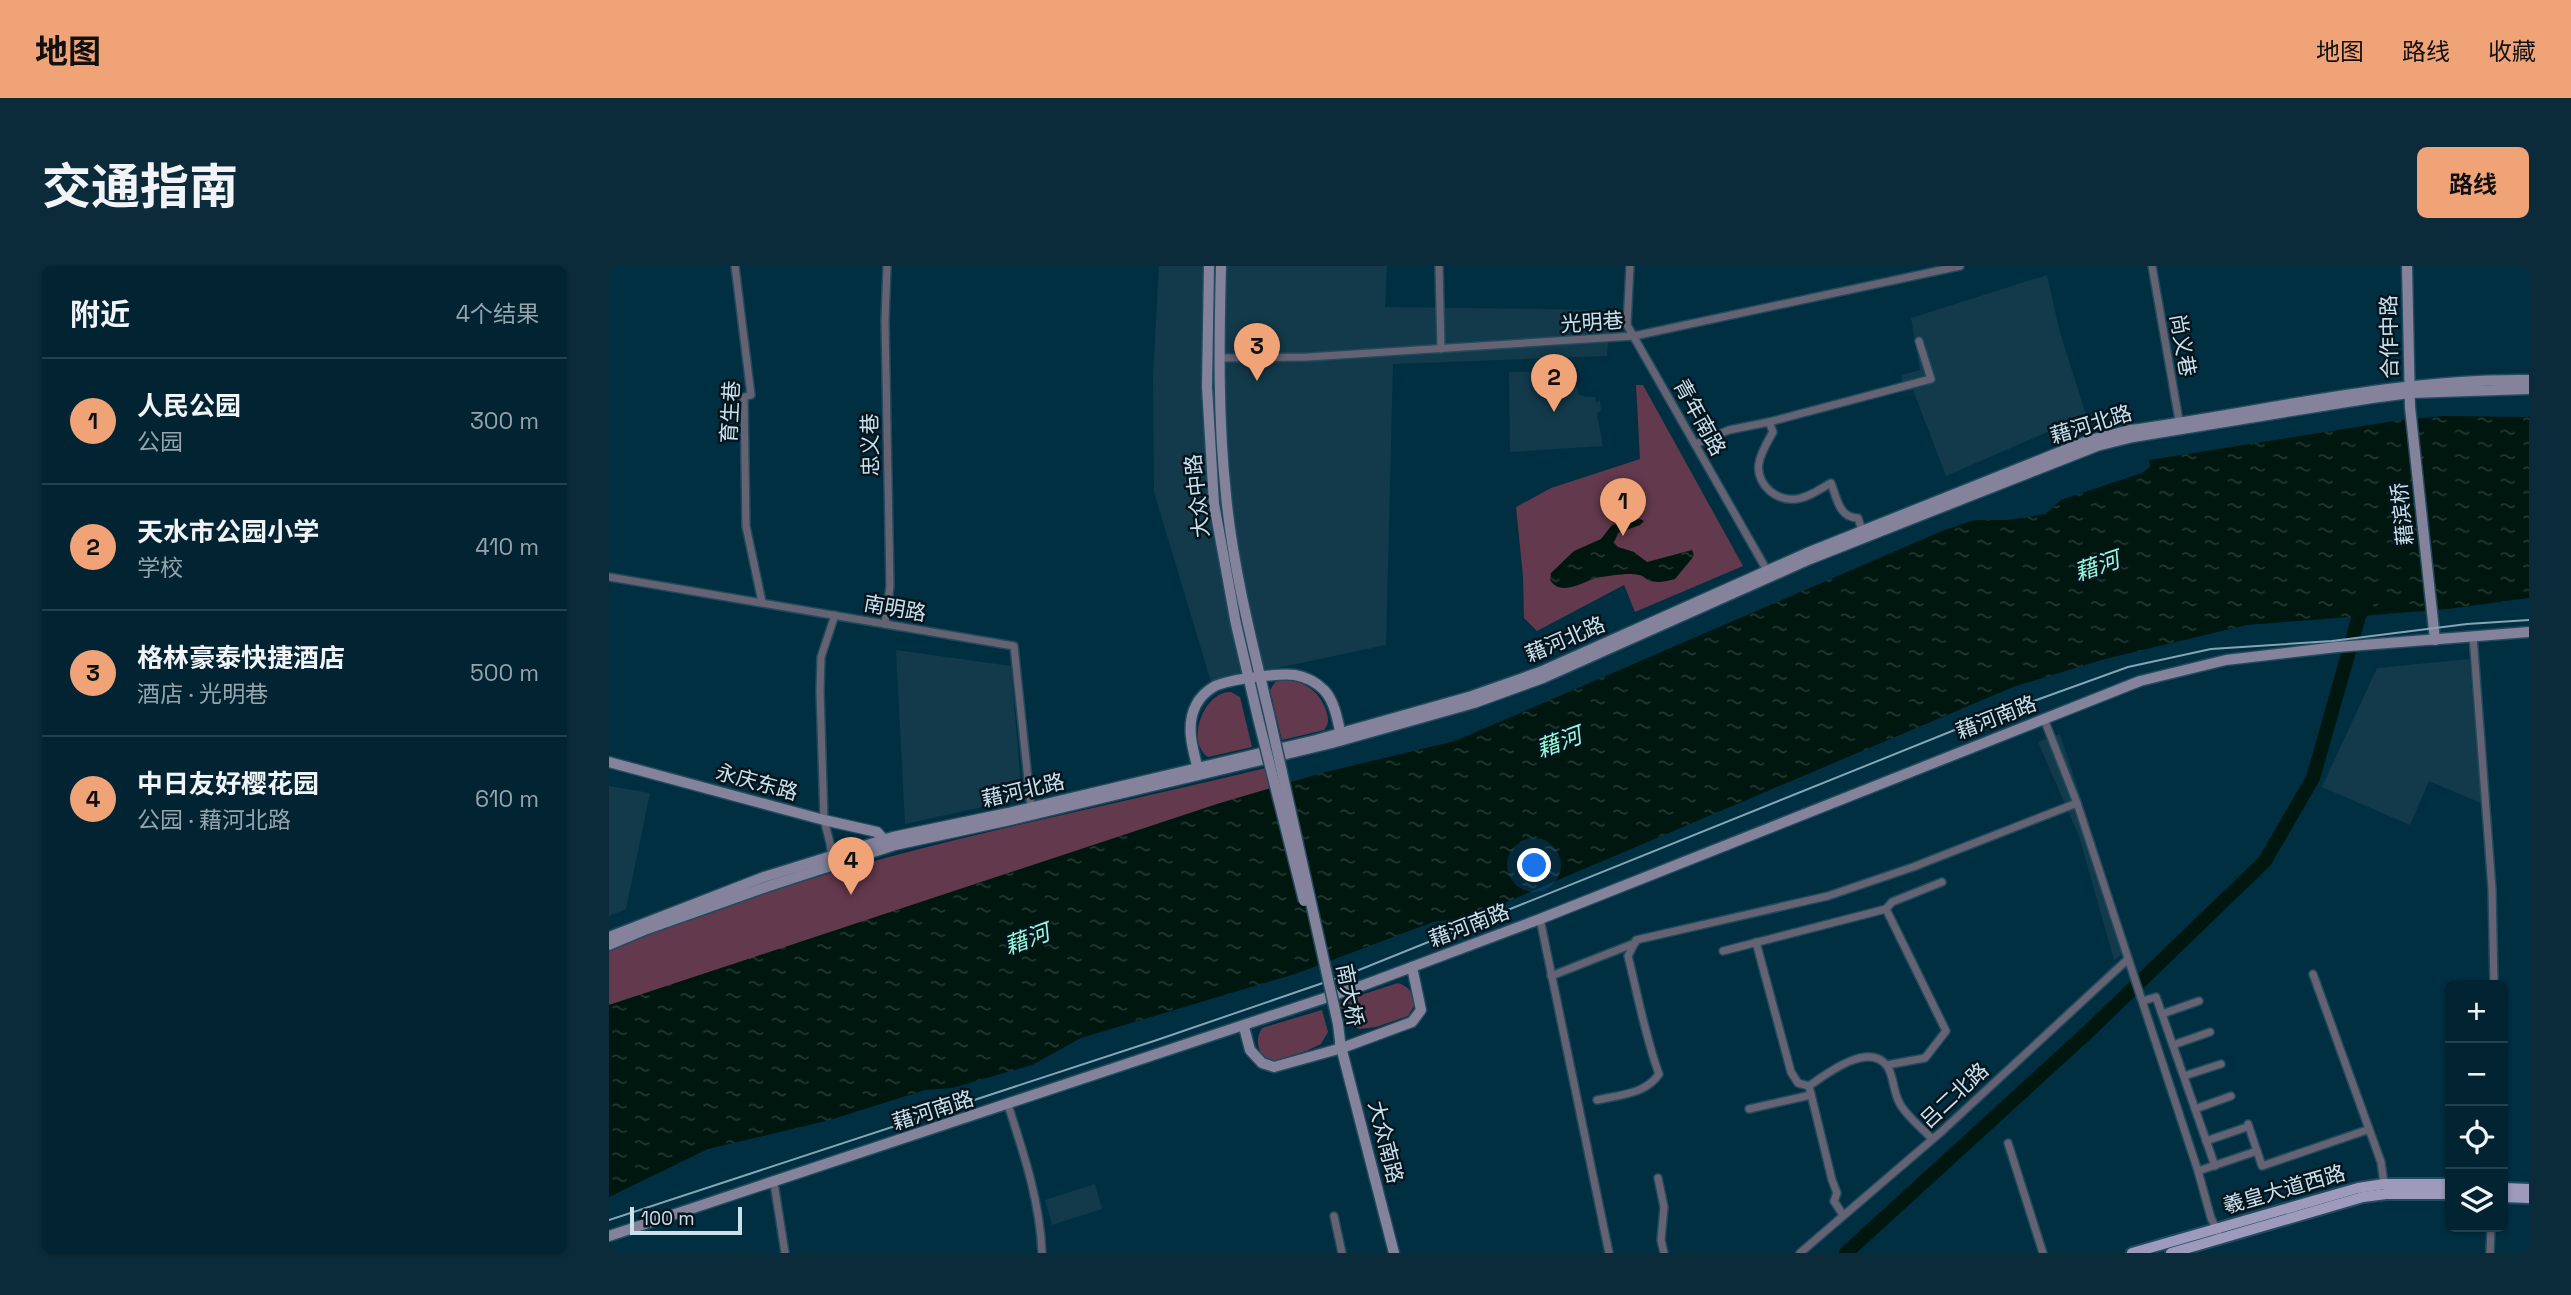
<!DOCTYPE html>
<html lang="zh">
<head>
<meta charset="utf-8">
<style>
  :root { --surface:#012332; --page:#0b2b3a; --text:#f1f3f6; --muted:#96a4ac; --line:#23404d; --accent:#efa377 }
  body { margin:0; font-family:"Space Grotesk","Noto Sans SC",sans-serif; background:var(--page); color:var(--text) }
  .controls { position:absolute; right:21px; bottom:21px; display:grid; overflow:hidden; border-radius:10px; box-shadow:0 2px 5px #0004 }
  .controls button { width:63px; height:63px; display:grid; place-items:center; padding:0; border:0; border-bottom:2px solid var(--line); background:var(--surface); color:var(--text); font:35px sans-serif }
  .scale { position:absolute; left:21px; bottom:18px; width:112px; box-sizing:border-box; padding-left:7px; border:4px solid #cae0ec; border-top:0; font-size:19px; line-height:24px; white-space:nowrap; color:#cae0ec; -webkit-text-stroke:5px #05151e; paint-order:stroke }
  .you { position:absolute; left:926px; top:600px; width:24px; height:24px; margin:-18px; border:5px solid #fff; border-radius:50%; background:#1a73e8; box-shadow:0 0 0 10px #1a73e833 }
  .badge { display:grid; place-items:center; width:46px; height:46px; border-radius:50%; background:var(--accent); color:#111; font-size:23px; font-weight:700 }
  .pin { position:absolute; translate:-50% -58px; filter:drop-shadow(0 2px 4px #0008) }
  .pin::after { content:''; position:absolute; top:37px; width:24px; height:21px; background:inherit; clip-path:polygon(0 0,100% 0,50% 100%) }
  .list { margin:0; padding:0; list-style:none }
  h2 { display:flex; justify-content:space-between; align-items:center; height:91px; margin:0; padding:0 28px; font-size:30px }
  h2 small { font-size:23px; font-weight:400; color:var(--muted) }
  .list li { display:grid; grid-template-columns:46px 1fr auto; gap:21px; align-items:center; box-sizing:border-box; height:126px; padding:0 28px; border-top:2px solid var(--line) }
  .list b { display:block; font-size:26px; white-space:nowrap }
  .list p { margin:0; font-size:23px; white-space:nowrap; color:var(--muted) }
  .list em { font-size:23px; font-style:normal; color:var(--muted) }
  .icon { flex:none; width:38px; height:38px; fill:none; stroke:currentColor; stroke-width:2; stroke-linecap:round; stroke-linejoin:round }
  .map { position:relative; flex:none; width:1920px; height:987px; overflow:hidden; border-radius:10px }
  header { display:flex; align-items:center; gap:42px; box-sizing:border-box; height:98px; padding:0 35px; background:var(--accent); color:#111 }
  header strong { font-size:33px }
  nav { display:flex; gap:38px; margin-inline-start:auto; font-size:24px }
  .intro { display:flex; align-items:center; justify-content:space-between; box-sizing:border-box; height:168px; padding:0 42px }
  h1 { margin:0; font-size:49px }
  .button { padding:18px 32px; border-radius:10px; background:var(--accent); color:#111; font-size:24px; font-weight:700 }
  main { display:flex; gap:42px; padding:0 42px }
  aside { flex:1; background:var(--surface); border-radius:10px; box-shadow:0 2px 5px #0004 }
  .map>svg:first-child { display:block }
  .built { fill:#123a4b }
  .green { fill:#63394d }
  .water { fill:url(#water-ripples) }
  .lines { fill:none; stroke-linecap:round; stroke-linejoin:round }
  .river { stroke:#00170f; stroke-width:14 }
  .street-casing { stroke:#214b5d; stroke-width:10 }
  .secondary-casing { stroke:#214b5d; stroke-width:13 }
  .primary-casing { stroke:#214b5d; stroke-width:14 }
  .street { stroke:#656373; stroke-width:7 }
  .secondary { stroke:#85829c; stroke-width:10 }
  .primary { stroke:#9e9abc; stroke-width:10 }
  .tram { stroke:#86a4b3; stroke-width:2 }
  .secondary-bridge-casing { stroke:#214b5d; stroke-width:13; stroke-linecap:butt }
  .secondary-bridge { stroke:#85829c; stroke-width:10 }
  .labels { text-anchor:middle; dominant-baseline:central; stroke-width:5; stroke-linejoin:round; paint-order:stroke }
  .street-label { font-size:21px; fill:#cae0ec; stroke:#05151e }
  .water-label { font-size:23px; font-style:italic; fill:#96fad9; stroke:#05151e }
</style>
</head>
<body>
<header>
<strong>地图</strong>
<nav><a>地图</a><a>路线</a><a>收藏</a></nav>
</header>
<div class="intro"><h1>交通指南</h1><a class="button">路线</a></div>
<main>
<aside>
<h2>附近<small>4个结果</small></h2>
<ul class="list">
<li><span class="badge">1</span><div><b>人民公园</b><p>公园</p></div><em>300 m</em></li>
<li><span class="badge">2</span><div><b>天水市公园小学</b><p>学校</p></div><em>410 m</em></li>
<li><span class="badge">3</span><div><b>格林豪泰快捷酒店</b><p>酒店 · 光明巷</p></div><em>500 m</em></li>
<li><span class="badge">4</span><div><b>中日友好樱花园</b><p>公园 · 藉河北路</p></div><em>610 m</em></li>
</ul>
</aside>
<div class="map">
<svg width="1920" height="987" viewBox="0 0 1920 987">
  <defs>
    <pattern id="water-ripples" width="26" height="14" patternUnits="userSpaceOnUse" patternTransform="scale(1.75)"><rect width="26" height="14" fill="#00170f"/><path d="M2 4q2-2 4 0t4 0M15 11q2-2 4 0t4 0" fill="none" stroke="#243832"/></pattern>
  </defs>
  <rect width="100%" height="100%" fill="#012f42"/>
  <g class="built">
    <polygon points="550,0 778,0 776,41 1002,44 998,90 784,98 777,379 602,416 545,226 544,110"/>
    <polygon points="1438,9 1450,63 1478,152 1446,166 1443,164 1337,210 1304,124 1293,126 1293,109 1311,104 1302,52"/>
    <polygon points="964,105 965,121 968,121 970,129 974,129 975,131 986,131 987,136 991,135 992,144 988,148 994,180 901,186 900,106"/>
    <polygon points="287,384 402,400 413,532 296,558"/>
    <polygon points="1860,393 1874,538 1820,515 1801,559 1713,521 1768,402"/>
    <polygon points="1451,468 1521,683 1505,694 1470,570 1429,476"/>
    <polygon points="0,520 41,527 17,643 0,650"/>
    <polygon points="486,918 493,943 443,959 436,934"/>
  </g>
  <g class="green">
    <polygon points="1027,119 1034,119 1134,300 1026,346 1015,319 928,365 915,352 914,310 907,241 942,222 1031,193"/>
    <path d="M680,412C698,419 710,425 717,444C719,452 721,457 715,464L673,474L661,424L666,416Z"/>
    <path d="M622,426L631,431L643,481L599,491C576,475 595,425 622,426Z"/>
    <path d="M657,502L662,522L0,739V685C209,595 437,555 657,502Z"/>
    <path d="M789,717C801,721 804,727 805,740L799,750L767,761L751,763L738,758L730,736Z"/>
    <path d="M713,744L719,766L712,778L697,785L665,795L653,790C648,779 647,772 653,762Z"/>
  </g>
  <g class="water">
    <polygon points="1835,150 1920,151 1920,332 1839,343 1638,359 1496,393 1404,421 862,651 824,656 689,707 472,772 423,799 343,822 316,824 221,854 99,883 0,931 0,739 611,537 713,507 846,475 1333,265 1365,254 1399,254 1437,248 1452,234 1533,207 1541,201 1540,194 1792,154"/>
    <path d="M1031,253L1035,255L1031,259L1009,267L1005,277L1009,281L1025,286L1038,296L1083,284L1085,290L1066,313C1058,315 1048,318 1039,314C1036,312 1033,309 1030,309C1018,306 1002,310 991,311C976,314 953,332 941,314L942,307L965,285L992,273L1003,259Z"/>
  </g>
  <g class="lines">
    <polyline class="river" points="1237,987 1481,764 1656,595 1704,512 1750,350 1759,334"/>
    <g class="street-casing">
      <g id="street">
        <polyline points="126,0 142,129 135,131 137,260 153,336"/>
        <polyline points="830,0 832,83"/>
        <polyline points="1021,0 1018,59 1160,308"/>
        <polyline points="1543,0 1571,160"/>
        <polyline points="610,92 699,91 1025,70 1351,0"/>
        <polyline points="1086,178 1120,164 1160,156"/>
        <path d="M1253,264L1249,252C1230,252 1228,232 1222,217C1211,223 1199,232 1187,233C1178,234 1168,231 1161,225C1140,206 1152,187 1164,166L1160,156L1322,113L1310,75"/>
        <polyline points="0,311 405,380 422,542"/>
        <polyline points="276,358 281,320 276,55 278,0"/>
        <polyline points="1864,370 1883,623 1885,719"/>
        <polyline points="1435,453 1468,537 1589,905 1602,952 1609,966"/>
        <polyline points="223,593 221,577 215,554 211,425 212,391 226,349"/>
        <polyline points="1277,643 1337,765 1316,792 1278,799"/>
        <polyline points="931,653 1000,987"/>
        <polyline points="1147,676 1182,806 1189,817 1200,820 1223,914 1228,927 1225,935 1234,949"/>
        <polyline points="1114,685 1277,643 1283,636 1333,616"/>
        <polyline points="1704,708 1772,896 1775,918"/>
        <polyline points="942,710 1026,677"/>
        <polyline points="1534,735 1547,731 1606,900"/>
        <polyline points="1553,748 1590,735"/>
        <polyline points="1564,779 1601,766"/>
        <polyline points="1575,810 1612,798"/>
        <path d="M1200,820C1217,808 1260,775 1278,800C1285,810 1284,825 1290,836C1296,849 1313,862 1323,873"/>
        <path d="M988,834C1010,829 1037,828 1050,808C1036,770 1029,730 1019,690L1027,674L1219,630L1304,601L1468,537"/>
        <path d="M399,839C415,888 431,936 433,987"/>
        <polyline points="1140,843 1202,829"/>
        <polyline points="1586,843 1622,830"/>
        <polyline points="1639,858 1653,900 1758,864"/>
        <polyline points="1597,875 1635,862"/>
        <polyline points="1399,877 1434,987"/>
        <polyline points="1589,905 1648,885"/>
        <polyline points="1049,912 1055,941 1052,974 1055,987"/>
        <polyline points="165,917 176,987"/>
        <polyline points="725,950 733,987"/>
        <polyline points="1191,987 1332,866 1519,693"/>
        <polyline points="1881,987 1882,961"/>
      </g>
    </g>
    <g class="secondary-casing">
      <g id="secondary">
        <polyline points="600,0 598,121 605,238 627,358 649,452"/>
        <path d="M612,0C610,76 609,153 617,229C624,303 643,376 660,448"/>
        <polyline points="1798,0 1801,141 1826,374"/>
        <polyline points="0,496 215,554 268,566 279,578"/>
        <path d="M590,507C584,484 576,460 587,439C591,431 599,424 606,420C622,413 669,407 686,409C697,411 708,417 715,424C727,437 729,458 733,474"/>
        <path d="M0,671L155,611L284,571L399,547L707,474L863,430L931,406L1198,287L1481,174L1521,164C1654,146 1785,112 1920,114"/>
        <polyline points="0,679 38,663 160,620 286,579 401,554 723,477 865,437 934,412 1201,293 1488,180 1524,171 1763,132 1801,127 1920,123"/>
        <polyline points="635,761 641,784 653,797 665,801 733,782 803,756 812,744 803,701"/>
        <polyline points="731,777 785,987"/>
        <polyline points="0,970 755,719 931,653 1531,415 1617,394 1728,381 1920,366"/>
      </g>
    </g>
    <g class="primary-casing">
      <g id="primary">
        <polyline points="1894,922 1920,923"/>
        <polyline points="1894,931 1920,932"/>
        <polyline points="1523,987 1749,922 1775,918 1841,918"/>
        <polyline points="1562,987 1754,931 1777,928 1841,928"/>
      </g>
    </g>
    <use href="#street" class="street"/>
    <use href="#secondary" class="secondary"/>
    <use href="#primary" class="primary"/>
    <polyline class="tram" points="0,954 548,774 740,708 1358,459 1519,401 1602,383 1723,375 1858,358 1920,354"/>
    <g class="secondary-bridge-casing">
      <g id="secondary-bridge">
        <polyline points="660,448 729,758 731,775"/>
        <polyline points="649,452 695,635"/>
      </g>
    </g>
    <use href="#secondary-bridge" class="secondary-bridge"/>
  </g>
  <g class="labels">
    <g class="street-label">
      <text transform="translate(983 56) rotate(-4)">光明巷</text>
      <text transform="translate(1780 71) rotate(-91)">合作中路</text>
      <text transform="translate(1574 79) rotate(80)">尚义巷</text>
      <text transform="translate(121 146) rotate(-87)">育生巷</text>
      <text transform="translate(1091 151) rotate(61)">青年南路</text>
      <text transform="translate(1482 158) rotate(-17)">藉河北路</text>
      <text transform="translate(261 179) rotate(-91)">忠义巷</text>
      <text transform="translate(588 230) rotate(-96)">大众中路</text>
      <text transform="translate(1793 248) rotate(-96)">藉滨桥</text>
      <text transform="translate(286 342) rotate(10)">南明路</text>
      <text transform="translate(956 373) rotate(-23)">藉河北路</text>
      <text transform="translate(1387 451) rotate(-21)">藉河南路</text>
      <text transform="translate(148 516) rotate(15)">永庆东路</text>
      <text transform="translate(414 524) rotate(-13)">藉河北路</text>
      <text transform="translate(860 659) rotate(-21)">藉河南路</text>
      <text transform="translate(741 729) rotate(79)">南大桥</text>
      <text transform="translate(1345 829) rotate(-43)">吕二北路</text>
      <text transform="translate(324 844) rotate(-18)">藉河南路</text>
      <text transform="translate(777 876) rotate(76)">大众南路</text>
      <text transform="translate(1675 923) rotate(-16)">羲皇大道西路</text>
    </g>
    <g class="water-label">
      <text transform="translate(1488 300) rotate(-19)">藉河</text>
      <text transform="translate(950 476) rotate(-20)">藉河</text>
      <text transform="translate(418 673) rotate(-20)">藉河</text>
    </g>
  </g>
</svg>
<div class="controls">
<button>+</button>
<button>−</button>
<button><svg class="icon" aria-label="locate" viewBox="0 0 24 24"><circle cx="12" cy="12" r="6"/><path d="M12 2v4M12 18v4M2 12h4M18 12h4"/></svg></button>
<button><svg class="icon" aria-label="layers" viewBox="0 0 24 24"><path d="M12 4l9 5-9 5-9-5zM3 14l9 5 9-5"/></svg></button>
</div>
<div class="scale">100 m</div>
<div class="you"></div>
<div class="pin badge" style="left:1014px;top:270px">1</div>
<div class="pin badge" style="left:945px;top:146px">2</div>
<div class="pin badge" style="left:648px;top:115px">3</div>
<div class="pin badge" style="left:242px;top:629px">4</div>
</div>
</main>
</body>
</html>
